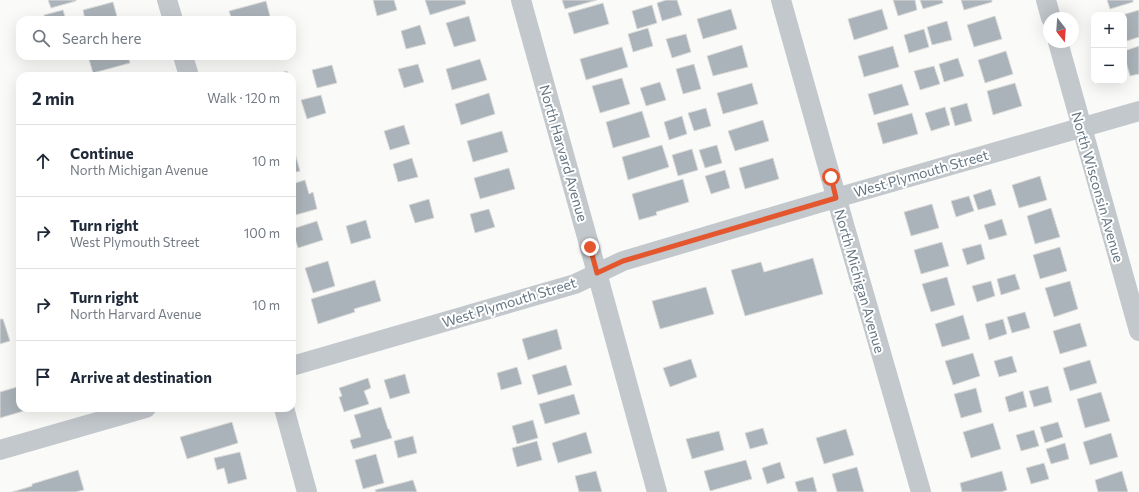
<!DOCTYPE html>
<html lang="en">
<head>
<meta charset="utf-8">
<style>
  :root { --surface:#fff; --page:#f2f2f3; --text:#1f2937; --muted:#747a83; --line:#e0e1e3 }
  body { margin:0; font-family:Commissioner,sans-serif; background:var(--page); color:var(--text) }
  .controls { position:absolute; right:12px; top:12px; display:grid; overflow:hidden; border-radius:8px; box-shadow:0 4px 16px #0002 }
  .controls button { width:36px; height:36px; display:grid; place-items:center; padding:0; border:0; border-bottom:1px solid var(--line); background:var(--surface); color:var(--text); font:20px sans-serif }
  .compass { position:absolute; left:1043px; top:12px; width:36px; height:36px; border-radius:50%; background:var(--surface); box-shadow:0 4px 16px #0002; rotate:163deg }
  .stop { position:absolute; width:12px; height:12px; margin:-9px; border:3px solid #e4572e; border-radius:50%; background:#fff }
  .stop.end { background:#e4572e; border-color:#fff; box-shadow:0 1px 4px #0008 }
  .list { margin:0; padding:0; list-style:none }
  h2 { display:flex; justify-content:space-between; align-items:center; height:52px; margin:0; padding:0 16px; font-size:17px }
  h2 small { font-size:13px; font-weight:400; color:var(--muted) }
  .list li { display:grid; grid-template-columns:26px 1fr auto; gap:12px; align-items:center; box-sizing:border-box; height:72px; padding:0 16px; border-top:1px solid var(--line) }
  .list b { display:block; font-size:15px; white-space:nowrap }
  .list p { margin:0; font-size:13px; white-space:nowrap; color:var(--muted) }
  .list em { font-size:13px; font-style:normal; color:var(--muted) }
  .icon { flex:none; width:22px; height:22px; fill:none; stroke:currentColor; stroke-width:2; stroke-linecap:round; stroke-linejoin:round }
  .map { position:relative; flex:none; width:1139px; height:492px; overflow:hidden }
  .search { position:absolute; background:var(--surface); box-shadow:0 4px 16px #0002; left:16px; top:16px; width:280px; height:44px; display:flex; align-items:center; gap:10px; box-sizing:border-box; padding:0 14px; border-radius:12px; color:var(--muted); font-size:15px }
  .panel { position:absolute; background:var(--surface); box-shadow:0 4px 16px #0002; left:16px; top:72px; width:280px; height:340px; border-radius:12px }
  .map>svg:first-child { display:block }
  .building { fill:#aab3b9; stroke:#dcdcda }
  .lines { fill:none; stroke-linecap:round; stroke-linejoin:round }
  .minor { stroke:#c3c8cc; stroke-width:20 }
  .route { stroke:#e4572e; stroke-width:5 }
  .labels { text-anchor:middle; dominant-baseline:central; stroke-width:4; stroke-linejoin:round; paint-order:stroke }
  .street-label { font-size:14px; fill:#657683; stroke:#fff }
</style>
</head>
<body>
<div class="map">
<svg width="1139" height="492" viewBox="0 0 1139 492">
  <rect width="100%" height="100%" fill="#fafaf8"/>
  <g class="building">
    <polygon points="48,0 76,0 76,1 51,8"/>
    <polygon points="373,0 394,0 397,10 377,16"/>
    <polygon points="425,0 465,0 466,4 430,15"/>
    <polygon points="562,0 597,0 565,9"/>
    <polygon points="666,0 677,0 682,15 662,21 657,3"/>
    <polygon points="893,0 915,0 917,10 898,16"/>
    <polygon points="920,0 942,0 943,3 923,9"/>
    <polygon points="961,0 992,0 992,2 964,10"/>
    <polygon points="1107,0 1133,0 1133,2 1110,9"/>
    <polygon points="266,1 271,20 232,20 229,11"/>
    <polygon points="113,2 118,20 85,20 83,10"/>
    <polygon points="603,3 609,24 574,34 568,13"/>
    <polygon points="652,5 657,23 637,29 632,11"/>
    <polygon points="731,9 737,29 703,39 697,19"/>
    <polygon points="882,9 888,29 854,40 848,19"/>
    <polygon points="63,10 66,20 45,20 44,15"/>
    <polygon points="1139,10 1139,37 1124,42 1124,15 1122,15"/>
    <polygon points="469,16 476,41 454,47 446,23"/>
    <polygon points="995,16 1002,39 974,47 967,25"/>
    <polygon points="947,21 952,40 932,45 927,27"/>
    <polygon points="420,25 426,44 406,49 401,31"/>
    <polygon points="648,28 653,46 633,52 628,34"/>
    <polygon points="924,29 929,47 909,53 904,35"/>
    <polygon points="686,34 691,52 672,58 666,39"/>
    <polygon points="742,45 748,67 713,76 707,56"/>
    <polygon points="893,46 899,67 864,77 858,56"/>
    <polygon points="1139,46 1139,74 1130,76 1124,55 1124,51"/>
    <polygon points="622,47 628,67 586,80 580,59"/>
    <polygon points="1006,51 1013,74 985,83 978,60"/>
    <polygon points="88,56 128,56 130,63 93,73"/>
    <polygon points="958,58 964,76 944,82 939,64"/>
    <polygon points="480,59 487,80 452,90 446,69"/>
    <polygon points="418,64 424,82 404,88 398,69"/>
    <polygon points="694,64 701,89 683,94 676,69"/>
    <polygon points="332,65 337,83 317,88 312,70"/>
    <polygon points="934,66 940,84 920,90 914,71"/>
    <polygon points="287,71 288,76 271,76"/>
    <polygon points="622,78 630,104 600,113 592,86"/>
    <polygon points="660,82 666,100 646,106 640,88"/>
    <polygon points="752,83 758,104 723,114 717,93"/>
    <polygon points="1015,83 1022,106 993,115 987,91"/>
    <polygon points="902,84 909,105 874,115 868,94"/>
    <polygon points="489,93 495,114 461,125 455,104"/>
    <polygon points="321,95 326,113 307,119 301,100"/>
    <polygon points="967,103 972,121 955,126 950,108"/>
    <polygon points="945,107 950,125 931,131 925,113"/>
    <polygon points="706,108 711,126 694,131 688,113"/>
    <polygon points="642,111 650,137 613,148 606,122"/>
    <polygon points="912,113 918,134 883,144 877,123"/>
    <polygon points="682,116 687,134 669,140 664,122"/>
    <polygon points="763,120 769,141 735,151 728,131"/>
    <polygon points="404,125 410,144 390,150 384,131"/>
    <polygon points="502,131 508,152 473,162 467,141"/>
    <polygon points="662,145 669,167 628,180 622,157"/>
    <polygon points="717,145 722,163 705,168 699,150"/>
    <polygon points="292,146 293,146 300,171 292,173"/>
    <polygon points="692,149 698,170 678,176 672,155"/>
    <polygon points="412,158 418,177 398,182 393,164"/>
    <polygon points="773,158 779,179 745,189 739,168"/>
    <polygon points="509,168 515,189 480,199 474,178"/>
    <polygon points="725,170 730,188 711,194 705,176"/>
    <polygon points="1040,176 1047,200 1019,208 1012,185"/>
    <polygon points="683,179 689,202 656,212 657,215 639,220 632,194"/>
    <polygon points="305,180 309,194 313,192 317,209 292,216 292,184"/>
    <polygon points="991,189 996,205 978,210 973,195"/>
    <polygon points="969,196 974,211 956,217 951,201"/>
    <polygon points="429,199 434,218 415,223 409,205"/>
    <polygon points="932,204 939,228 911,236 904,212"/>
    <polygon points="1051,208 1060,237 1035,244 1027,216"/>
    <polygon points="489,209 495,227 475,233 470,214"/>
    <polygon points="1002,219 1007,235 989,240 984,225"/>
    <polygon points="366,220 371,238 351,244 346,226"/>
    <polygon points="317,221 323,240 298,248 292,229"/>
    <polygon points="942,242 949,266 921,274 914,250"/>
    <polygon points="981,244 985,259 967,265 962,249"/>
    <polygon points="1060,247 1067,271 1040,279 1033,255"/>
    <polygon points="813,258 823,294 745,316 731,270 761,262 764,272"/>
    <polygon points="328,261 335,286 313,293 305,268"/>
    <polygon points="1015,274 1020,289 1001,295 997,279"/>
    <polygon points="947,277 955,305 931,312 922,284"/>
    <polygon points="375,280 381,301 354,309 355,312 318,324 311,299"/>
    <polygon points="991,281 995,296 977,302 972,286"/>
    <polygon points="1070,281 1078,309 1054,317 1045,288"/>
    <polygon points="706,287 714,314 660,329 652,301"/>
    <polygon points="1025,312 1030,328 1012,333 1007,317"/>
    <polygon points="963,315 970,339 942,347 935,324"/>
    <polygon points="0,319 3,319 10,341 0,344"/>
    <polygon points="1003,319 1007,334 989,340 985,324"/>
    <polygon points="1080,323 1087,346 1060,354 1053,331"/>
    <polygon points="557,329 562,349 528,360 522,339"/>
    <polygon points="973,353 980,376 953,385 945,361"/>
    <polygon points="1012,356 1017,372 999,377 994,361"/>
    <polygon points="691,359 697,377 670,387 663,368"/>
    <polygon points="1090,360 1097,383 1070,391 1063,368"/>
    <polygon points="566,365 572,385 538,395 532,375"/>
    <polygon points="517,367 522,384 501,390 497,373"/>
    <polygon points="405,374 410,393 390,399 384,380"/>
    <polygon points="368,378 371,388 364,391 369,404 344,412 339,397 342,396 339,388"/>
    <polygon points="20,386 20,408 27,408 27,410 0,418 0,392"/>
    <polygon points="1048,386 1052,402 1034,407 1029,391"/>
    <polygon points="976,388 982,412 961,418 954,394"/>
    <polygon points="1023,391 1027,407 1009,412 1005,397"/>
    <polygon points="1101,392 1110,421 1085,428 1077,399"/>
    <polygon points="574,394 580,414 545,424 539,404"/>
    <polygon points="381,407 388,429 389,429 392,438 353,449 350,440 361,437 354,415"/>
    <polygon points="533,420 538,438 517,444 512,426"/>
    <polygon points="232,422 238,443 187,459 180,437"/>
    <polygon points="1058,422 1063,437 1045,443 1040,427"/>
    <polygon points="993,423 1001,449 971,458 963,432"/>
    <polygon points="763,428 768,444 750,449 745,433"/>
    <polygon points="846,429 854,455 824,464 816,438"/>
    <polygon points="1034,430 1039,446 1021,451 1016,435"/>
    <polygon points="719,431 724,450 692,459 686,439"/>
    <polygon points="586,432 592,453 558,463 552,443"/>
    <polygon points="1111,433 1118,457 1090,465 1083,442"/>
    <polygon points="413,436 417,453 398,458 394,441"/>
    <polygon points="537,441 542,460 517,467 512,448"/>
    <polygon points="1065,443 1069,459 1051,464 1046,449"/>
    <polygon points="240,452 247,479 228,484 224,468 217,470 214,458"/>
    <polygon points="376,454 384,483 363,489 355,460"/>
    <polygon points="746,460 752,479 710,491 704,471"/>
    <polygon points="780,462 785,478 767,484 762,468"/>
    <polygon points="1044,463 1049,479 1031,484 1026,468"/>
    <polygon points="857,467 864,492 837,492 832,474"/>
    <polygon points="78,470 84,490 75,492 12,492 32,486 32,484"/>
    <polygon points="596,471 602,492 579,492 575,476"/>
    <polygon points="1002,471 1007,490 1001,492 962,492 960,483"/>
    <polygon points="1122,471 1128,492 1098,492 1095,480"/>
    <polygon points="813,477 817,492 798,492 795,482"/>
    <polygon points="413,480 417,492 376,492 375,490"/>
  </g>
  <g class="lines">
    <g class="minor">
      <polyline points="167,0 173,20"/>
      <polyline points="521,0 597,273 657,492"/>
      <polyline points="781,0 843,221 921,492"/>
      <polyline points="1046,0 1051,18"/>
      <polyline points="1058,42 1139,331"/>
      <polyline points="183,56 189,76"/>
      <polyline points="292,366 575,284 623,261 836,198 1139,111"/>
      <polyline points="284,408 307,492"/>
      <polyline points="0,450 146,408"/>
    </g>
  </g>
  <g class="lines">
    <polyline class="route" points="590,247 597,273 623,261 836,198 831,177"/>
  </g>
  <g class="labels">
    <g class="street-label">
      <text transform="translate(564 153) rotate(74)">North Harvard Avenue</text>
      <text transform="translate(921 173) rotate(-16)">West Plymouth Street</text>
      <text transform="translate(1098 187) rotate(74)">North Wisconsin Avenue</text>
      <text transform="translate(860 281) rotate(74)">North Michigan Avenue</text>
      <text transform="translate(509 302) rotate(-17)">West Plymouth Street</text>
    </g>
  </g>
</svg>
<div class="controls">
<button>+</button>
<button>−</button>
</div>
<svg class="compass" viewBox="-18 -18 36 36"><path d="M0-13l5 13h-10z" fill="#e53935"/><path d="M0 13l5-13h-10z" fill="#747a83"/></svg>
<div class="stop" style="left:831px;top:177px"></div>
<div class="stop end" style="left:590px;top:247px"></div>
<div class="search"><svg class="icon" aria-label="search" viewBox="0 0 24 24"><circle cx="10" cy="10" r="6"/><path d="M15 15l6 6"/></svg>Search here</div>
<section class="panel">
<h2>2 min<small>Walk · 120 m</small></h2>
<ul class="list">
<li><svg class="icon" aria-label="ahead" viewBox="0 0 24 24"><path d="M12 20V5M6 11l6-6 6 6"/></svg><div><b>Continue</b><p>North Michigan Avenue</p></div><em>10 m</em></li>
<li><svg class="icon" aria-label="right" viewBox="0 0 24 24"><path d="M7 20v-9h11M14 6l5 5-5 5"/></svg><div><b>Turn right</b><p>West Plymouth Street</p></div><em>100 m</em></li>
<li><svg class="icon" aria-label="right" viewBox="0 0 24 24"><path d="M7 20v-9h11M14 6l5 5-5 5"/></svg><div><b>Turn right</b><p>North Harvard Avenue</p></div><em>10 m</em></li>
<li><svg class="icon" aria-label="arrive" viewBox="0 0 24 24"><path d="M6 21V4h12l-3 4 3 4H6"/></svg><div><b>Arrive at destination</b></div></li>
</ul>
</section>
</div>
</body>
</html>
